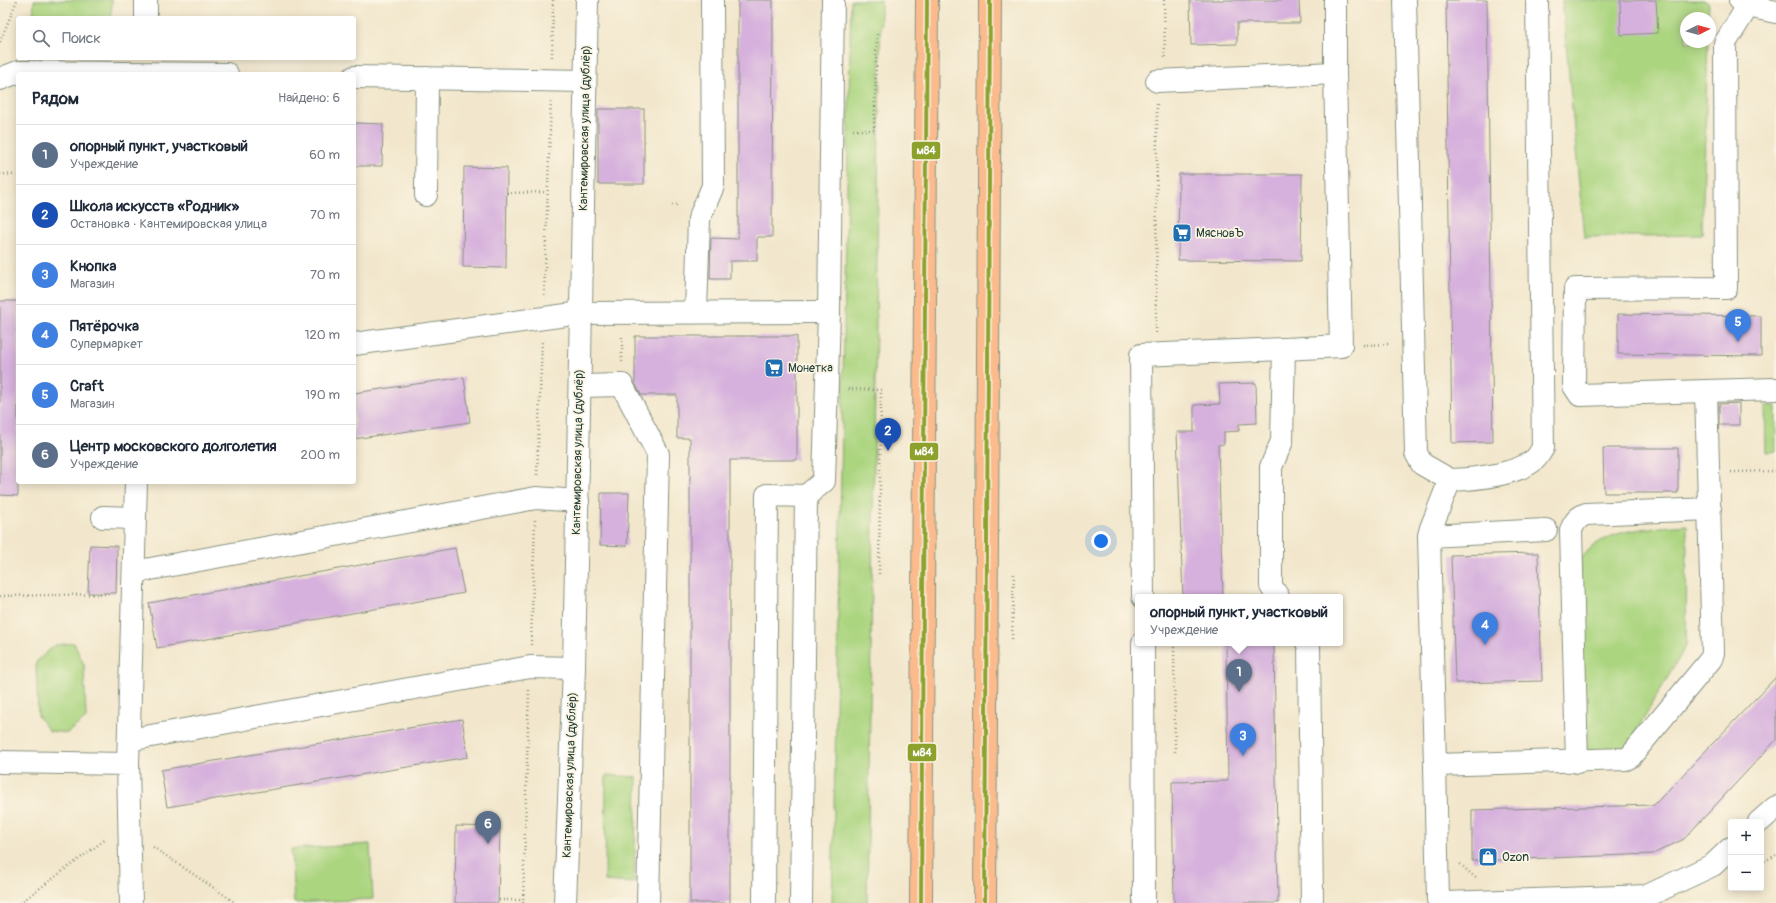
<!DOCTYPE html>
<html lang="ru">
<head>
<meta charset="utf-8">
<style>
  :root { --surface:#fff; --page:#f2f2f3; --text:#1f2937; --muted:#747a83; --line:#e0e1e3; --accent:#db2777 }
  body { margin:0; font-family:Pangolin,sans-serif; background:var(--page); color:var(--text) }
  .controls { position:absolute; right:12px; bottom:12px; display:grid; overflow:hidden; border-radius:4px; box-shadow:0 2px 10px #0003 }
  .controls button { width:36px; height:36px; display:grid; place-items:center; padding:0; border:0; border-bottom:1px solid var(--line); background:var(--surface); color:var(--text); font:20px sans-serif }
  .compass { position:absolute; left:1680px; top:12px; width:36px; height:36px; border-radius:50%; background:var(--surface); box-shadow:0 2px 10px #0003; rotate:84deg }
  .you { position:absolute; left:1101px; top:541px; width:14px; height:14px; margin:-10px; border:3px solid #fff; border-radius:50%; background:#1a73e8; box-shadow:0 0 0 6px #1a73e833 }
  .badge { display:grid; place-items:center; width:26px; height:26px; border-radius:50%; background:var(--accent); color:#fff; font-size:13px; font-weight:700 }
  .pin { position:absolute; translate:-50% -33px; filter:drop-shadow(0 1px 2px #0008) }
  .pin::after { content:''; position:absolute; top:21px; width:14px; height:12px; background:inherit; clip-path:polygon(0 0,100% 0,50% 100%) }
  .popup { position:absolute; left:1135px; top:594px; width:208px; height:52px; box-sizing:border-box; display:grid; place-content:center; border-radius:4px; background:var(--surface); filter:drop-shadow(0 1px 3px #0005); font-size:13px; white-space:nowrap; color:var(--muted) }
  .popup b { font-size:15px; color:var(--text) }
  .popup::after { content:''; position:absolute; left:50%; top:100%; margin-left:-8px; border:8px solid transparent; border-top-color:var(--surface) }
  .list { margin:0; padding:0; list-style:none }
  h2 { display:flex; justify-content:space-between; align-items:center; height:52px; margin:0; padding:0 16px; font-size:17px }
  h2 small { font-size:13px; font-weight:400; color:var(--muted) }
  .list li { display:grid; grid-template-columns:26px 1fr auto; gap:12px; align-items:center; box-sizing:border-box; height:60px; padding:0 16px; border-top:1px solid var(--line) }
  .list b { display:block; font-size:15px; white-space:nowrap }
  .list p { margin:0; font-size:13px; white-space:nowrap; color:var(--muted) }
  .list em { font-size:13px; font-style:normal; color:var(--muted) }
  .icon { flex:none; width:22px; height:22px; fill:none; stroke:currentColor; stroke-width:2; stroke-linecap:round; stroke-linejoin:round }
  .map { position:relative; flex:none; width:1776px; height:903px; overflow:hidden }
  .search { position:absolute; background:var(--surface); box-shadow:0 2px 10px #0003; left:16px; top:16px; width:340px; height:44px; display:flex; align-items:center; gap:10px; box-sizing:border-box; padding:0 14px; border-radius:4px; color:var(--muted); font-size:15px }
  .panel { position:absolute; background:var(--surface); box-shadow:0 2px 10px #0003; left:16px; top:72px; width:340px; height:412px; border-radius:4px }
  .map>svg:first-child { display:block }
  .green { fill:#acd580; stroke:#66895a }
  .building { fill:#d6b1dd }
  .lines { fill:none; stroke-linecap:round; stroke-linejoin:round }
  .minor-casing { stroke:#889280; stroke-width:24 }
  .major-casing { stroke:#889280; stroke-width:24 }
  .path { stroke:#889280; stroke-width:2.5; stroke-dasharray:1 3; stroke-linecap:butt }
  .minor { stroke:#fff; stroke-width:22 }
  .major { stroke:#fbbb8d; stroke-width:22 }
  .bus-1-casing { stroke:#fcf5e5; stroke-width:7 }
  .bus-1 { stroke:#8da12d; stroke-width:4 }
  .labels { text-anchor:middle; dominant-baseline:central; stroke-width:3.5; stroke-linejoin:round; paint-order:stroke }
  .street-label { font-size:12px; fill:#1f3d34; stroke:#fcf5e5 }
  .poi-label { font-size:12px; fill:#1f3d34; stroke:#fcf5e5; text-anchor:start }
  .line-badge { stroke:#fcf5e5; stroke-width:1.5 }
  .badge-label { font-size:11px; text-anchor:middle; font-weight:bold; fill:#fff }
</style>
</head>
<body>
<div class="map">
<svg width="1776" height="903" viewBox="0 0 1776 903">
  <rect width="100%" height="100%" fill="#fcf5e5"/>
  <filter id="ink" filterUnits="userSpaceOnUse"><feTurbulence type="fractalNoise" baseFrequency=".025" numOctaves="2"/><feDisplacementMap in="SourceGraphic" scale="8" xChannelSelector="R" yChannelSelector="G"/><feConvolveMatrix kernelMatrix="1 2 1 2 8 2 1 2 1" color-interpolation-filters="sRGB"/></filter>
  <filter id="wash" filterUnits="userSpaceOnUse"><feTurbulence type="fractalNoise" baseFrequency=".012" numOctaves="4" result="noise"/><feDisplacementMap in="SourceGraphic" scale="16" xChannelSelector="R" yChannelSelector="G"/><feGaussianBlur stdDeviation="0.9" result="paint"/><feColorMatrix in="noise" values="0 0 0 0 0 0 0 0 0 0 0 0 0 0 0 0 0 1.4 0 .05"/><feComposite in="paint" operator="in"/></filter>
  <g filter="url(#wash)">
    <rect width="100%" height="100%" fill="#f2e7cc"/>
    <g class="green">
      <polygon points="34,0 112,0 111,18 33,18"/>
      <polygon points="851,0 881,0 867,903 832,903"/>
      <polygon points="1562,0 1704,0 1709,4 1708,18 1686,18 1686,42 1708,42 1702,235 1584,237"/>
      <polygon points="1765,406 1776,406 1776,451 1766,452"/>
      <path d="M1687,525L1686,646L1622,756L1591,755L1582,745L1580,560C1584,556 1588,550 1592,547C1617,527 1657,528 1687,525Z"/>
      <polygon points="74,643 84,665 86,718 67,733 49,731 38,716 36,662 55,645"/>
      <polygon points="606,775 637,777 634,883 605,881"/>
      <polygon points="370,844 373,899 294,903 291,849"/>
    </g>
    <g id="blocks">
      <g class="building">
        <polygon points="738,0 773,0 772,237 757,237 757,261 730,261 730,279 710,279 711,238 738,239"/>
        <polygon points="1190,0 1299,0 1300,23 1237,23 1237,44 1191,45"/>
        <polygon points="1446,0 1487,0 1493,442 1452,443"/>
        <polygon points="1620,0 1656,0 1658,33 1621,35"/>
        <rect x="598" y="109" width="46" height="75"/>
        <polygon points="354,123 383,124 382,166 354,166"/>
        <polygon points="464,167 507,168 506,268 463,267"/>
        <polygon points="1179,174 1302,174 1301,261 1178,260"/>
        <polygon points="0,301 18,301 18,496 0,495"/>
        <polygon points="1618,314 1761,316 1761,356 1618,354"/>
        <polygon points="635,336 797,336 797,460 730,460 730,903 690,903 690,438 677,438 677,395 641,395 635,383"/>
        <polygon points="464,377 470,422 354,439 354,393"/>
        <polygon points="1256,383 1257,423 1239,424 1239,431 1224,432 1224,444 1218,445 1223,597 1183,597 1177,432 1194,432 1194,405 1220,404 1219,384"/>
        <polygon points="1739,403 1739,425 1719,425 1719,404"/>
        <polygon points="1603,448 1678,448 1678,493 1604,493"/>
        <polygon points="601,493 629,493 627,546 600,545"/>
        <polygon points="90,545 117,546 116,593 88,593"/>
        <polygon points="455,548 464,593 157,648 149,603"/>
        <polygon points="1538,553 1542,681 1455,683 1451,555"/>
        <polygon points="1226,643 1274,643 1278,903 1174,903 1172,782 1228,781"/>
        <polygon points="1776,677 1776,740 1684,839 1653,854 1472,861 1472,810 1654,805"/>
        <polygon points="462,719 468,757 167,807 161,770"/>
        <polygon points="456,826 500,827 498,903 455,903"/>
      </g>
    </g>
  </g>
  <g filter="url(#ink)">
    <use href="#blocks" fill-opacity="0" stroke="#889280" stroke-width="1"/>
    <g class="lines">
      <g class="minor-casing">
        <g id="minor">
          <polyline points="1405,0 1416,453 1422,464 1450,480"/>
          <polyline points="1740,0 1748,6 1776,12"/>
          <polyline points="146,18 146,0"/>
          <polyline points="354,77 585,81"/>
          <polyline points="0,79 18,72 227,74"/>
          <polyline points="1157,81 1335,73 1335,0"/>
          <polyline points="426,195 427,78"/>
          <polyline points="696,312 699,219 713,186 712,0"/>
          <polyline points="354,344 581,313 829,312"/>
          <polyline points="1284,349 1341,346 1335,73"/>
          <polyline points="580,386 622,385 658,454 648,903"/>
          <polyline points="1706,391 1580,395 1574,386 1575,289 1726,288 1725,43 1748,6"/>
          <polyline points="103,517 135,518"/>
          <polyline points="1429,536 1546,530"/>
          <polyline points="134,572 536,498 578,501"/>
          <polyline points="1143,597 1141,355 1284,349 1282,441 1271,467 1271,586 1278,597"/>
          <polyline points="1143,643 1144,903"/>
          <polyline points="1307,643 1309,646 1312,903"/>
          <polyline points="129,740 530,667 574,668"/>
          <polyline points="0,762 128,764 131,903"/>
          <path d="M1577,762L1571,530C1575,521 1578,517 1586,514L1710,509"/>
          <polyline points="128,764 136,482"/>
          <path d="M1435,765L1429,536L1431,528L1450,480C1473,479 1516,475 1534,460C1538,457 1540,452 1543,448L1537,0"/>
          <polyline points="1759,822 1776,807"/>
          <polyline points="565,903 574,668 587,0"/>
          <polyline points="764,903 767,495 806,496 824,481 829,312 833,0"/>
          <polyline points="801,903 806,496"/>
          <polyline points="1441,903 1438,900 1435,765 1626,759 1630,757 1711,659 1713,653 1706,391 1776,389"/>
          <polyline points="1445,903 1647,896 1713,865 1731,848"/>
        </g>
      </g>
      <g class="major-casing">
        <g id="major">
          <polyline points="921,903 927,0"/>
          <polyline points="985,903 990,0"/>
        </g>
      </g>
      <g class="path">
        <polyline points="1164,0 1165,58"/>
        <polyline points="0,42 17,0"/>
        <polyline points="552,57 553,0"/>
        <polyline points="853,130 874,130 877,34"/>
        <polyline points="0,174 18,175"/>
        <polyline points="507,193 547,192"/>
        <polyline points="672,205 680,205"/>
        <polyline points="544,295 551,102"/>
        <polyline points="1156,333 1157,104"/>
        <polyline points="1363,345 1390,344"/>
        <polyline points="622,362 622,335"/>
        <polyline points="848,389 881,390 879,574"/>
        <polyline points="1731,472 1776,471"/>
        <polyline points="537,475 542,340"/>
        <polyline points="0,596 111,594"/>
        <polyline points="1012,639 1014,573"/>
        <polyline points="1174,643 1175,752"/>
        <polyline points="531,645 535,520"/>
        <polyline points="153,847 236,903"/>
        <polyline points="1761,863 1776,855"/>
        <polyline points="1460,864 1477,879"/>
        <polyline points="499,900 523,900"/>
        <polyline points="20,903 106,839"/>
        <polyline points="523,903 529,690"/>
      </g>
      <use href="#minor" class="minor"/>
      <use href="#major" class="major"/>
      <g class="bus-1-casing">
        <g id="bus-1">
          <polyline points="921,903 927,0"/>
          <polyline points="985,903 990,0"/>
        </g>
      </g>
      <use href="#bus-1" class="bus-1"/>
    </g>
  </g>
  <defs>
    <g id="supermarket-square" transform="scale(1)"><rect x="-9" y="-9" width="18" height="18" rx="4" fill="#1f6fb2" stroke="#fcf5e5"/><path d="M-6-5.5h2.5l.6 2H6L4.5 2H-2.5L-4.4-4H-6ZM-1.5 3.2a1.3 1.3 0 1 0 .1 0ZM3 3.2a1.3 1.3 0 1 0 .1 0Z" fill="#fff"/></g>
    <g id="shop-square" transform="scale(1)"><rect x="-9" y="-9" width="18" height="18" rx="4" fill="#1f6fb2" stroke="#fcf5e5"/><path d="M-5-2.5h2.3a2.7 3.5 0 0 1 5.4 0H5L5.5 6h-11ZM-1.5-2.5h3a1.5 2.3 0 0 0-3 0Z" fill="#fff"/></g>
  </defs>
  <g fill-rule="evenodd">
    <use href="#supermarket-square" x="1182" y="233"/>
    <use href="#supermarket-square" x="774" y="368"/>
    <use href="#shop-square" x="1488" y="857"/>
  </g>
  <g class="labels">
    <g class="street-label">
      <text transform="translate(585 128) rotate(-89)">Кантемировская улица (дублёр)</text>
      <text transform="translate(578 452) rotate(-89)">Кантемировская улица (дублёр)</text>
      <text transform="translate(570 775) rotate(-88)">Кантемировская улица (дублёр)</text>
    </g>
    <g class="poi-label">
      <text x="1196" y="233">МясновЪ</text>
      <text x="788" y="368">Монетка</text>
      <text x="1502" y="857">Ozon</text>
    </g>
  </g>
  <g class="line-badge">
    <rect x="911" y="141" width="30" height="19" rx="4" fill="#8da12d"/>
    <rect x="909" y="442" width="30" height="19" rx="4" fill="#8da12d"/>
    <rect x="907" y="743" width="30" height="19" rx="4" fill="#8da12d"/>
  </g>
  <g class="badge-label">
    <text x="926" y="154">м84</text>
    <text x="924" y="455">м84</text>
    <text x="922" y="756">м84</text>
  </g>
</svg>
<div class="controls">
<button>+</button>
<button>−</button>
</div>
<svg class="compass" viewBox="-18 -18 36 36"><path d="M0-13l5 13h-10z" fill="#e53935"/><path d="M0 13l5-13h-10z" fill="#747a83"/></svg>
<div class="you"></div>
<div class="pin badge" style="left:1239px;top:692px;background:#5c6f8a">1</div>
<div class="popup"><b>опорный пункт, участковый</b>Учреждение</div>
<div class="pin badge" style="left:888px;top:451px;background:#1a4fb4">2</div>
<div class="pin badge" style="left:1243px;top:756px;background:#3f7fe0">3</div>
<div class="pin badge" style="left:1485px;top:645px;background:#3f7fe0">4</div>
<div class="pin badge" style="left:1738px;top:342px;background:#3f7fe0">5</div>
<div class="pin badge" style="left:488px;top:844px;background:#5c6f8a">6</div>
<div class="search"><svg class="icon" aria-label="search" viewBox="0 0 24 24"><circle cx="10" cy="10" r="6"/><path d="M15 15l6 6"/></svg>Поиск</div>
<section class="panel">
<h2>Рядом<small>Найдено: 6</small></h2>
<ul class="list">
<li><span class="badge" style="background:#5c6f8a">1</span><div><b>опорный пункт, участковый</b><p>Учреждение</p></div><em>60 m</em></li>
<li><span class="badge" style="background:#1a4fb4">2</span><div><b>Школа искусств «Родник»</b><p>Остановка · Кантемировская улица</p></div><em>70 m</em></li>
<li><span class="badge" style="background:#3f7fe0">3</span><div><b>Кнопка</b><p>Магазин</p></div><em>70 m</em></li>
<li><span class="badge" style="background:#3f7fe0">4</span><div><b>Пятёрочка</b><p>Супермаркет</p></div><em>120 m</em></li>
<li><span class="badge" style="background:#3f7fe0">5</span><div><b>Craft</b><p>Магазин</p></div><em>190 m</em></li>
<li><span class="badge" style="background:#5c6f8a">6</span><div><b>Центр московского долголетия</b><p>Учреждение</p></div><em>200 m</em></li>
</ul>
</section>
</div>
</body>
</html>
